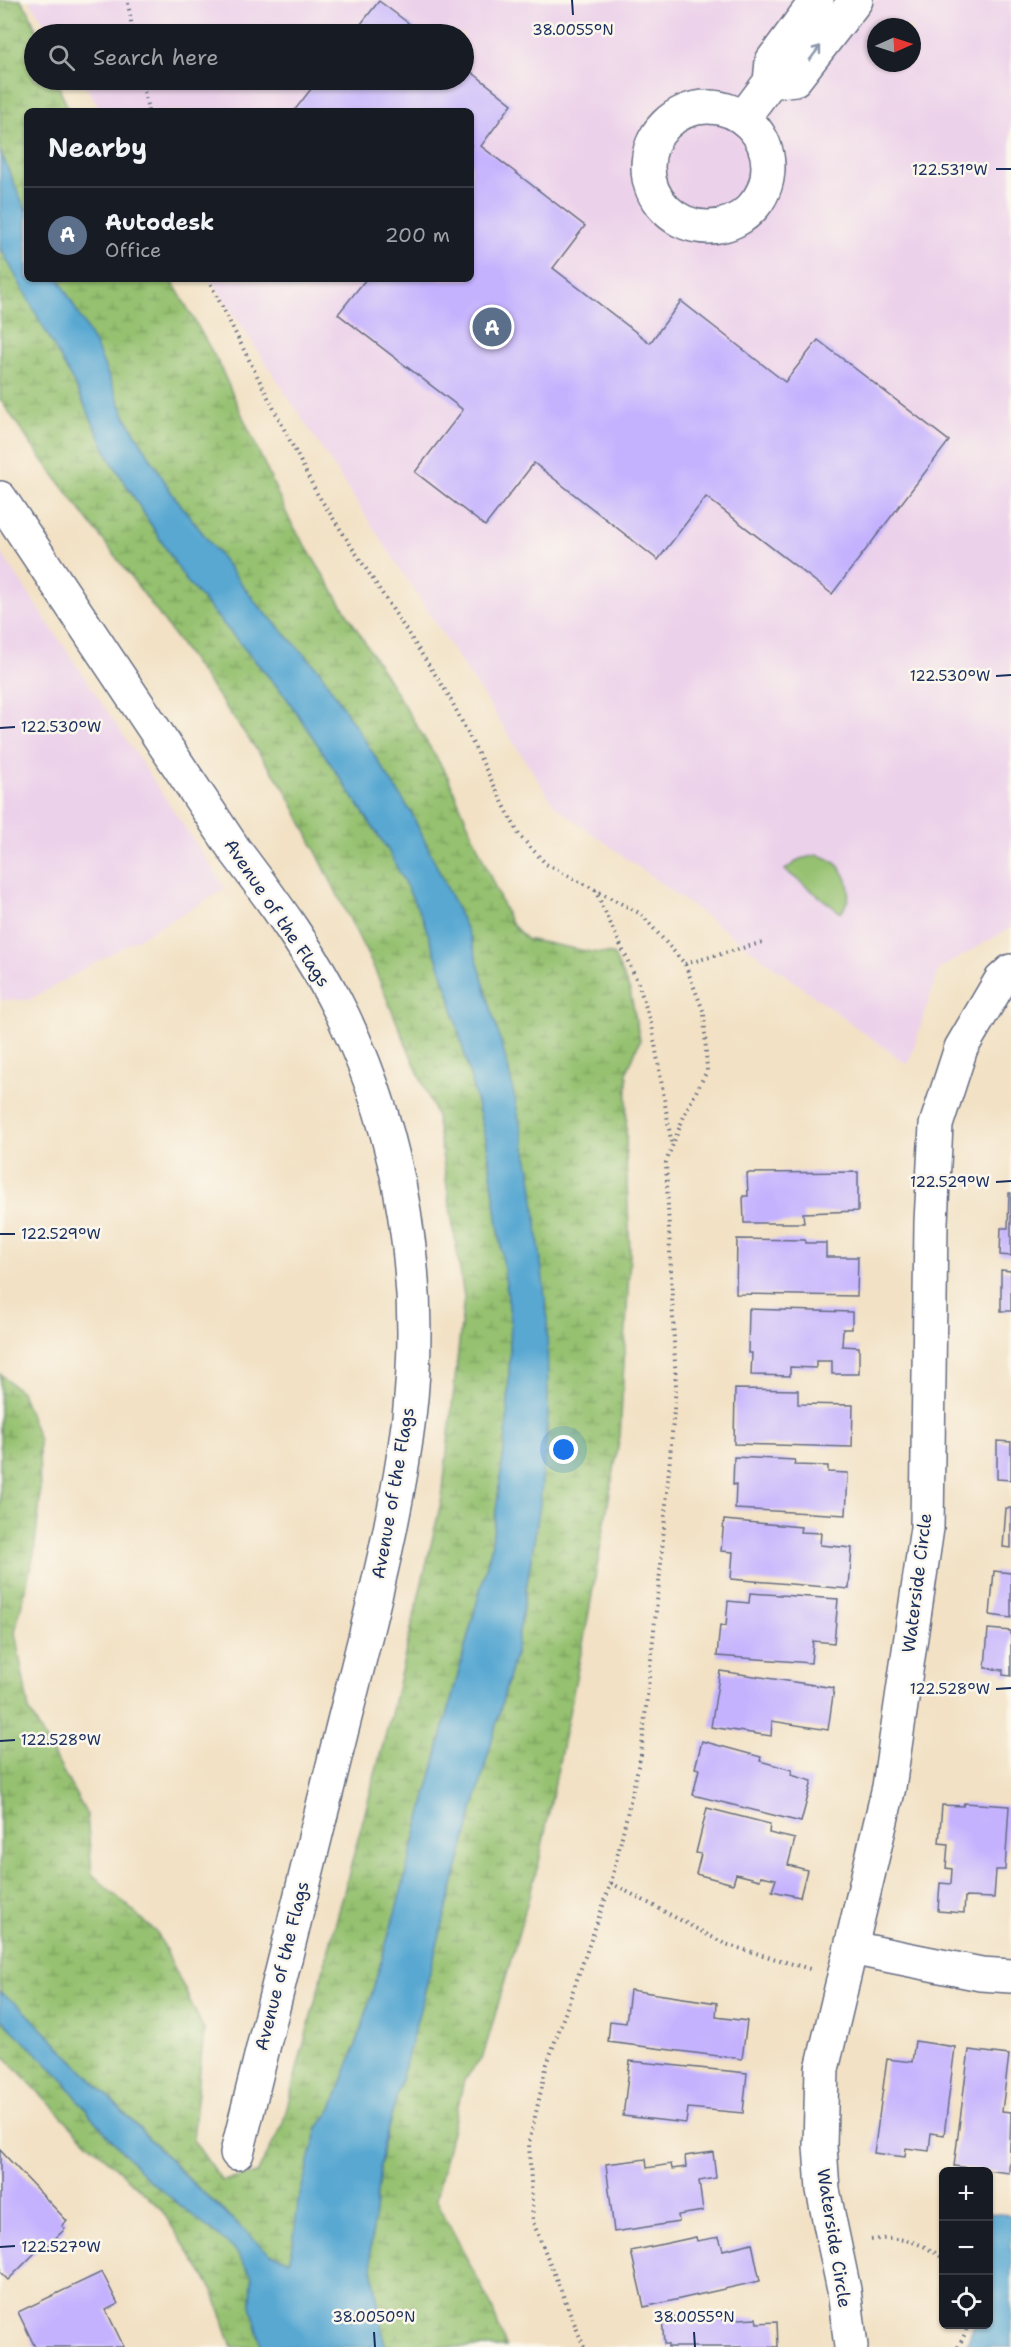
<!DOCTYPE html>
<html lang="en">
<head>
<meta charset="utf-8">
<style>
  :root { --surface:#171b24; --page:#242831; --text:#f1f3f6; --muted:#9ea1a6; --line:#363941; --accent:#d1495b }
  body { margin:0; font-family:"Shantell Sans",sans-serif; background:var(--page); color:var(--text) }
  .controls { position:absolute; right:18px; bottom:18px; display:grid; overflow:hidden; border-radius:9px; box-shadow:0 2px 4px #0004 }
  .controls button { width:54px; height:54px; display:grid; place-items:center; padding:0; border:0; border-bottom:2px solid var(--line); background:var(--surface); color:var(--text); font:30px sans-serif }
  .compass { position:absolute; left:867px; top:18px; width:54px; height:54px; border-radius:50%; background:var(--surface); box-shadow:0 2px 4px #0004; rotate:87deg }
  .you { position:absolute; left:564px; top:1450px; width:21px; height:21px; margin:-15px; border:4px solid #fff; border-radius:50%; background:#1a73e8; box-shadow:0 0 0 9px #1a73e833 }
  .badge { display:grid; place-items:center; width:39px; height:39px; border-radius:50%; background:var(--accent); color:#fff; font-size:20px; font-weight:700 }
  .pin { position:absolute; translate:-50% -50%; border:3px solid #fff; box-shadow:0 2px 6px #0006 }
  .list { margin:0; padding:0; list-style:none }
  h2 { display:flex; justify-content:space-between; align-items:center; height:78px; margin:0; padding:0 24px; font-size:26px }
  h2 small { font-size:20px; font-weight:400; color:var(--muted) }
  .list li { display:grid; grid-template-columns:39px 1fr auto; gap:18px; align-items:center; box-sizing:border-box; height:96px; padding:0 24px; border-top:2px solid var(--line) }
  .list b { display:block; font-size:22px; white-space:nowrap }
  .list p { margin:0; font-size:20px; white-space:nowrap; color:var(--muted) }
  .list em { font-size:20px; font-style:normal; color:var(--muted) }
  .icon { flex:none; width:33px; height:33px; fill:none; stroke:currentColor; stroke-width:2; stroke-linecap:round; stroke-linejoin:round }
  .map { position:relative; flex:none; width:1011px; height:2347px; overflow:hidden }
  .search { position:absolute; background:var(--surface); box-shadow:0 2px 4px #0004; left:24px; top:24px; width:450px; height:66px; display:flex; align-items:center; gap:15px; box-sizing:border-box; padding:0 21px; border-radius:33px; color:var(--muted); font-size:22px }
  .panel { position:absolute; background:var(--surface); box-shadow:0 2px 4px #0004; left:24px; top:108px; width:450px; height:174px; border-radius:9px }
  .map>svg:first-child { display:block }
  .built { fill:#ecd1ea; fill-rule:evenodd }
  .wetland { fill:url(#wetland-marsh); stroke:#587866; stroke-width:1.5 }
  .pitch { fill:#95c16f; stroke:#587866; stroke-width:1.5 }
  .water { fill:#58a8d2; stroke:#3a6c98; stroke-width:1.5 }
  .building { fill:#c5b2fe }
  .lines { fill:none; stroke-linecap:round; stroke-linejoin:round }
  .minor-casing { stroke:#666d82; stroke-width:36 }
  .path { stroke:#666d82; stroke-width:4; stroke-dasharray:1.5 4.5; stroke-linecap:butt }
  .minor { stroke:#fff; stroke-width:33 }
  .oneway { stroke:#8d97ae }
  .ticks { fill:none; stroke:#1b2f5e; stroke-width:2 }
  .labels { text-anchor:middle; dominant-baseline:central; stroke-width:5; stroke-linejoin:round; paint-order:stroke }
  .street-label { font-size:18px; fill:#1b2f5e; stroke:#fbf7ec }
  .ticks-label { font-size:15px; text-anchor:middle; fill:#1b2f5e; stroke:#fbf7ec; stroke-width:5; stroke-linejoin:round; paint-order:stroke }
</style>
</head>
<body>
<div class="map">
<svg width="1011" height="2347" viewBox="0 0 1011 2347">
  <defs>
    <pattern id="wetland-marsh" width="20" height="14" patternUnits="userSpaceOnUse" patternTransform="scale(1.5)"><rect width="20" height="14" fill="#95c16f"/><path d="M1 5h8M5 5V1M11 12h8M15 12V8" fill="none" stroke="#799d5e"/></pattern>
  </defs>
  <rect width="100%" height="100%" fill="#fbf7ec"/>
  <filter id="ink" filterUnits="userSpaceOnUse"><feTurbulence type="fractalNoise" baseFrequency=".0167" numOctaves="2"/><feDisplacementMap in="SourceGraphic" scale="12" xChannelSelector="R" yChannelSelector="G"/><feConvolveMatrix kernelMatrix="1 2 1 2 8 2 1 2 1" color-interpolation-filters="sRGB"/></filter>
  <filter id="wash" filterUnits="userSpaceOnUse"><feTurbulence type="fractalNoise" baseFrequency=".008" numOctaves="4" result="noise"/><feDisplacementMap in="SourceGraphic" scale="24" xChannelSelector="R" yChannelSelector="G"/><feGaussianBlur stdDeviation="1.35" result="paint"/><feColorMatrix in="noise" values="0 0 0 0 0 0 0 0 0 0 0 0 0 0 0 0 0 1.4 0 .05"/><feComposite in="paint" operator="in"/></filter>
  <g filter="url(#wash)">
    <rect width="100%" height="100%" fill="#f2e1c4"/>
    <g class="built">
      <path d="M29,0H1011V928L939,969L908,1065L555,806L211,279H471V111H102L81,80H464V34H52ZM876,27H912V63H876Z"/>
      <polygon points="0,551 226,889 29,1000 0,1000"/>
    </g>
    <g class="wetland">
      <polygon points="0,0 21,0 29,12 38,34 34,34 34,80 56,80 69,111 27,111 27,213 0,151"/>
      <polygon points="0,244 78,391 110,459 185,579 286,697 387,848 423,918 449,993 487,1143 511,1321 507,1428 491,1549 399,1899 361,2031 332,2109 318,2128 300,2197 293,2246 289,2260 270,2254 189,2179 23,2009 0,1992 0,1374 21,1392 39,1440 40,1502 34,1553 15,1632 29,1710 87,1815 92,1874 158,1934 204,2030 193,2140 222,2181 257,2173 282,2126 391,1714 442,1498 464,1297 436,1115 374,968 285,789 149,601 33,447 0,399"/>
      <polygon points="59,279 171,279 219,364 290,521 447,775 510,922 526,939 591,952 613,954 630,991 640,1040 627,1072 626,1157 630,1254 620,1436 587,1623 539,1862 483,2057 464,2080 436,2199 491,2305 506,2347 385,2347 370,2254 382,2151 516,1650 540,1504 471,939 411,812 319,670 256,603 171,492 125,416 96,346"/>
      <polygon points="0,2018 60,2076 95,2121 148,2179 235,2249 252,2276 251,2305 262,2347 232,2347 213,2290 161,2209 77,2132 0,2052"/>
    </g>
    <path class="pitch" d="M818,855C845,862 858,889 841,913L785,870L800,859Z"/>
    <g class="water">
      <polygon points="0,151 27,213 27,279 59,279 96,346 125,416 171,492 256,603 319,670 411,812 471,939 508,1067 531,1175 547,1314 548,1415 540,1504 516,1650 382,2151 370,2253 385,2347 262,2347 251,2305 252,2276 235,2250 148,2179 95,2121 60,2076 0,2018 0,1992 23,2009 189,2180 270,2254 289,2260 293,2246 298,2202 318,2128 332,2109 361,2031 399,1899 491,1549 507,1428 511,1321 487,1143 449,993 423,919 387,848 286,697 185,579 110,459 78,391 0,247"/>
      <polygon points="989,2213 1011,2215 1011,2347 966,2347 974,2325 988,2324"/>
    </g>
    <g id="blocks">
      <g class="building">
        <polygon points="379,1 423,34 353,34"/>
        <polygon points="464,66 512,104 481,146 585,226 553,268 650,343 681,301 785,382 818,340 949,441 832,594 706,497 658,560 534,463 485,526 415,472 463,410 338,314 366,279 471,279 471,111 294,111 318,80 464,80"/>
        <polygon points="858,1172 858,1211 803,1213 804,1223 744,1223 743,1196 748,1196 747,1173"/>
        <polygon points="1009,1193 1011,1193 1011,1256 1000,1255 1001,1228 1008,1228"/>
        <polygon points="737,1239 805,1240 805,1243 826,1243 826,1257 858,1257 857,1296 736,1294"/>
        <polygon points="1001,1270 1011,1271 1011,1311 1001,1311"/>
        <polygon points="749,1309 852,1312 852,1329 843,1329 842,1346 859,1347 859,1374 832,1374 832,1361 816,1361 816,1368 790,1367 790,1376 751,1375 752,1353 748,1353"/>
        <polygon points="735,1389 798,1390 798,1404 853,1405 852,1447 734,1444"/>
        <polygon points="997,1441 1011,1442 1011,1480 997,1479"/>
        <polygon points="734,1457 795,1460 794,1465 828,1466 828,1472 848,1473 846,1515 735,1509 736,1484 733,1485"/>
        <polygon points="1006,1508 1011,1508 1011,1548 1003,1547"/>
        <polygon points="724,1520 801,1527 800,1532 821,1533 820,1545 852,1548 849,1589 731,1579 733,1552 721,1551"/>
        <polygon points="994,1571 1011,1573 1011,1618 990,1615"/>
        <polygon points="750,1593 838,1599 834,1643 813,1641 811,1663 717,1656 720,1625 726,1626 728,1601 749,1603"/>
        <polygon points="988,1629 1011,1631 1011,1676 1003,1675 1003,1670 985,1668"/>
        <polygon points="720,1671 834,1688 828,1730 772,1721 771,1736 711,1727"/>
        <polygon points="702,1741 761,1757 760,1761 792,1770 791,1775 812,1781 801,1822 693,1795 699,1769 695,1768"/>
        <polygon points="964,1803 1009,1806 1005,1870 996,1870 994,1898 965,1897 964,1913 938,1911 940,1883 951,1884 952,1869 946,1868 948,1844 939,1843 942,1805 963,1806"/>
        <polygon points="707,1808 770,1824 769,1833 795,1839 788,1865 807,1870 800,1897 772,1891 776,1879 761,1876 760,1880 736,1874 733,1884 696,1874 701,1854 696,1853"/>
        <polygon points="630,1990 717,2003 716,2017 747,2021 742,2059 608,2042 610,2021 626,2023"/>
        <polygon points="915,2041 955,2047 944,2135 931,2133 929,2151 906,2148 905,2157 874,2153 887,2059 912,2062"/>
        <polygon points="969,2050 1009,2055 1002,2111 1011,2112 1009,2173 954,2166"/>
        <polygon points="630,2061 747,2073 743,2113 688,2108 686,2123 623,2116"/>
        <polygon points="0,2150 67,2221 62,2226 65,2229 44,2249 42,2246 8,2280 0,2272"/>
        <polygon points="713,2152 716,2178 699,2181 703,2211 678,2215 679,2222 614,2232 606,2164 646,2159 647,2168 671,2164 672,2169 686,2167 685,2156"/>
        <polygon points="696,2237 697,2241 719,2237 723,2250 752,2243 760,2281 644,2307 631,2251"/>
        <polygon points="102,2272 118,2304 106,2310 124,2347 35,2347 18,2312"/>
        <polygon points="722,2314 722,2320 756,2318 757,2323 777,2322 778,2347 668,2347 668,2344 664,2344 662,2317"/>
      </g>
    </g>
  </g>
  <g filter="url(#ink)">
    <use href="#blocks" fill-opacity="0" stroke="#666d82" stroke-width="1.5"/>
    <g class="lines">
      <g class="minor-casing">
        <g id="minor">
          <polyline points="770,82 795,79 856,0"/>
          <circle cx="708" cy="167" r="60"/>
          <polyline points="743,118 770,82 772,61 817,0"/>
          <path d="M0,498L234,849C274,902 314,956 343,1016C402,1139 425,1282 409,1417C396,1524 367,1629 341,1733C305,1873 271,2013 237,2153"/>
          <polyline points="851,1948 981,1974 1011,1976"/>
          <polyline points="851,2347 844,2290 823,2190 820,2146 822,2069 889,1787 927,1528 931,1222 936,1125 961,1048 1001,980 1011,971"/>
        </g>
      </g>
      <g class="path">
        <polyline points="128,3 133,34"/>
        <polyline points="142,80 148,111"/>
        <polyline points="208,279 316,492 449,696 519,835 546,864 641,914 685,964 704,1013 707,1071 686,1111 666,1162 676,1386 661,1563 641,1755 611,1883 547,2064 529,2143 533,2222 584,2347"/>
        <polyline points="595,890 638,983 652,1026 672,1146"/>
        <polyline points="685,964 764,942"/>
        <polyline points="611,1883 725,1944 810,1969"/>
        <path d="M871,2240C901,2236 920,2241 944,2259"/>
        <polyline points="958,2347 966,2332 967,2324"/>
      </g>
      <use href="#minor" class="minor"/>
    </g>
    <defs><path id="oneway-shaft" d="M-6 0H5M1.5-3L5.5 0L1.5 3" fill="none" stroke-width="1.6" stroke-linecap="round" stroke-linejoin="round" transform="scale(1.5)"/></defs>
    <use class="oneway" href="#oneway-shaft" transform="translate(815 53) rotate(-53)"/>
  </g>
  <path class="ticks" d="M572,0L573,15M996,169H1011M996,676L1011,675M0,728L15,727M996,1182L1011,1181M0,1234H15M996,1689L1011,1688M0,1741L15,1740M0,2247L15,2246M374,2332L375,2347M694,2332L695,2347"/>
  <g class="labels">
    <g class="street-label">
      <text transform="translate(277 913) rotate(56)">Avenue of the Flags</text>
      <text transform="translate(393 1493) rotate(-80)">Avenue of the Flags</text>
      <text transform="translate(917 1583) rotate(-83)">Waterside Circle</text>
      <text transform="translate(282 1966) rotate(-76)">Avenue of the Flags</text>
      <text transform="translate(834 2238) rotate(81)">Waterside Circle</text>
    </g>
  </g>
  <g class="ticks-label">
    <text x="573" y="35">38.0055°N</text>
    <text x="950" y="175">122.531°W</text>
    <text x="950" y="681">122.530°W</text>
    <text x="61" y="732">122.530°W</text>
    <text x="950" y="1187">122.529°W</text>
    <text x="61" y="1239">122.529°W</text>
    <text x="950" y="1694">122.528°W</text>
    <text x="61" y="1745">122.528°W</text>
    <text x="61" y="2252">122.527°W</text>
    <text x="374" y="2322">38.0050°N</text>
    <text x="694" y="2322">38.0055°N</text>
  </g>
</svg>
<div class="controls">
<button>+</button>
<button>−</button>
<button><svg class="icon" aria-label="locate" viewBox="0 0 24 24"><circle cx="12" cy="12" r="6"/><path d="M12 2v4M12 18v4M2 12h4M18 12h4"/></svg></button>
</div>
<svg class="compass" viewBox="-18 -18 36 36"><path d="M0-13l5 13h-10z" fill="#e53935"/><path d="M0 13l5-13h-10z" fill="#9ea1a6"/></svg>
<div class="you"></div>
<div class="pin badge" style="left:492px;top:327px;background:#5c6f8a">A</div>
<div class="search"><svg class="icon" aria-label="search" viewBox="0 0 24 24"><circle cx="10" cy="10" r="6"/><path d="M15 15l6 6"/></svg>Search here</div>
<section class="panel">
<h2>Nearby<small></small></h2>
<ul class="list">
<li><span class="badge" style="background:#5c6f8a">A</span><div><b>Autodesk</b><p>Office</p></div><em>200 m</em></li>
</ul>
</section>
</div>
</body>
</html>
